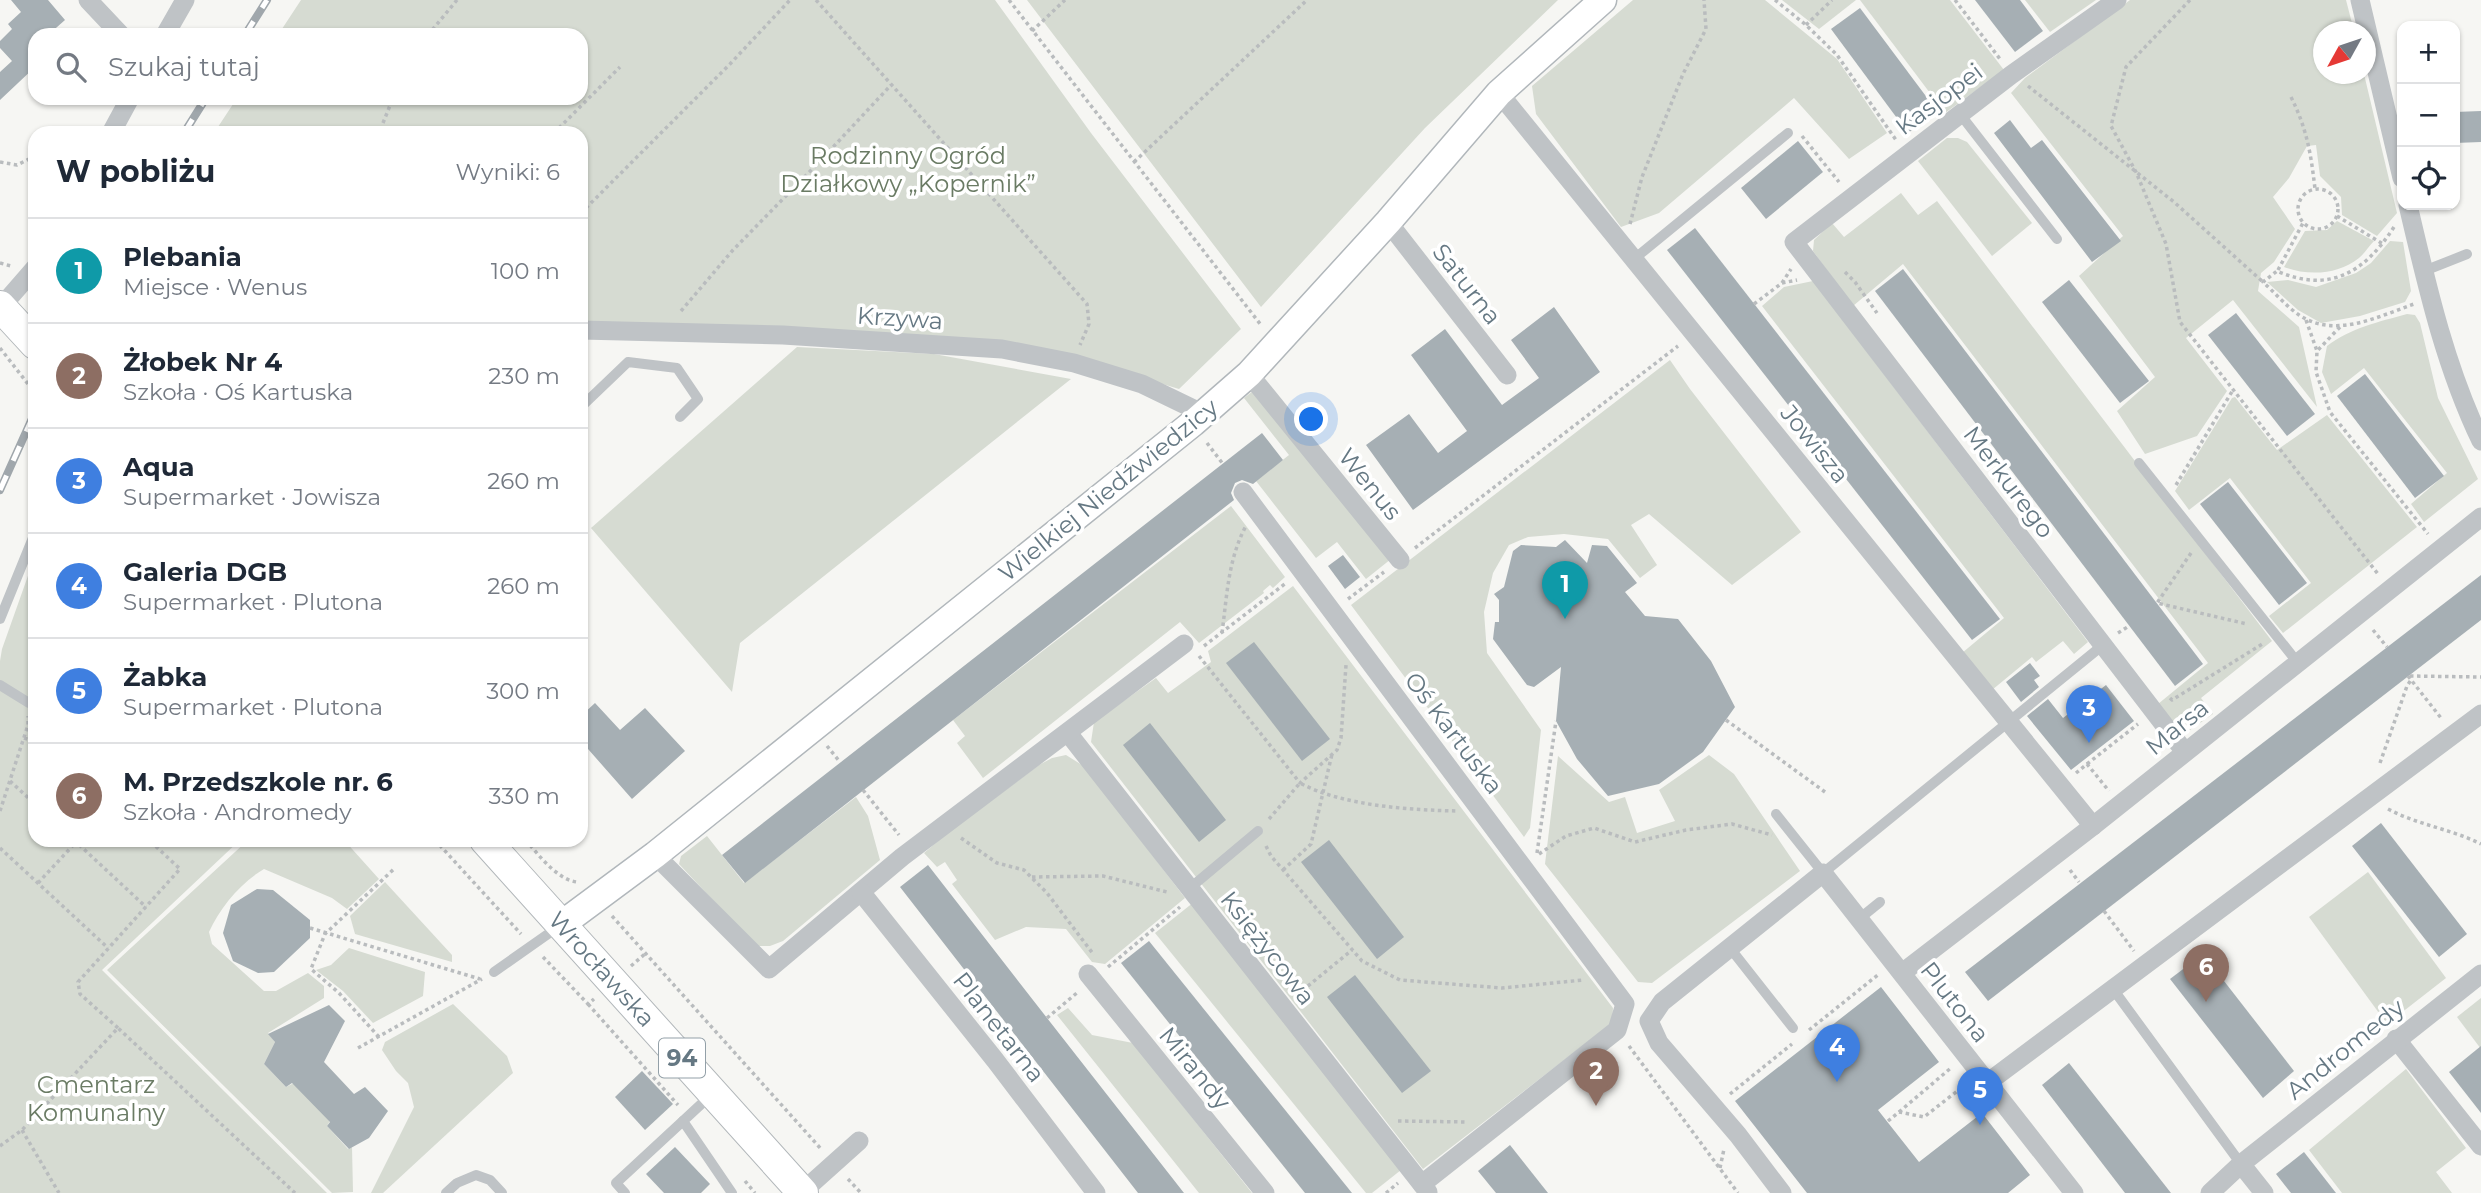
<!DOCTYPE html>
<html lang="pl">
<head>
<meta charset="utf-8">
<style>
  :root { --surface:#fff; --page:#f2f2f3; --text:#1f2937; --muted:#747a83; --line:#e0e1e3; --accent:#e14728 }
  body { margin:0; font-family:Montserrat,sans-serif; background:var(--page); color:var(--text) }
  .controls { position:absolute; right:21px; top:21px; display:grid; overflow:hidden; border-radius:14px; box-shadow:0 2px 5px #0004 }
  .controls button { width:63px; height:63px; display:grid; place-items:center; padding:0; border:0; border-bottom:2px solid var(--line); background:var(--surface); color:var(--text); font:35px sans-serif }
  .compass { position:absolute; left:2313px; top:21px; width:63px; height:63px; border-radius:50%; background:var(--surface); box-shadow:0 2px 5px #0004; rotate:230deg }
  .you { position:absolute; left:1312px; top:420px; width:24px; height:24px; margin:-18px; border:5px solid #fff; border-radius:50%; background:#1a73e8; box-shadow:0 0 0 10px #1a73e833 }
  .badge { display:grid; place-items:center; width:46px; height:46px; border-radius:50%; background:var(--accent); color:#fff; font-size:23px; font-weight:700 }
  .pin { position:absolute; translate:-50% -58px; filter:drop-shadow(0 2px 4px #0008) }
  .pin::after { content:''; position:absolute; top:37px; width:24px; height:21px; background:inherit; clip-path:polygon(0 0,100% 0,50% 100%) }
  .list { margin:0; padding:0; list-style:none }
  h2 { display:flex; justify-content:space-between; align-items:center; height:91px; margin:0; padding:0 28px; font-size:30px }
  h2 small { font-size:23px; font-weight:400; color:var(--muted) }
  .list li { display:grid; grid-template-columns:46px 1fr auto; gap:21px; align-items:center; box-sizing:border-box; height:105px; padding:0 28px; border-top:2px solid var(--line) }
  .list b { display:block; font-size:26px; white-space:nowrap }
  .list p { margin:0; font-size:23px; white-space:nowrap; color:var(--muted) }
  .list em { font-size:23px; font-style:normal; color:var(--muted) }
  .icon { flex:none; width:38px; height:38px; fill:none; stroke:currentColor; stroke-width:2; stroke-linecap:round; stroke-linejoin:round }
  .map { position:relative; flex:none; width:2481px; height:1193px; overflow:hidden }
  .search { position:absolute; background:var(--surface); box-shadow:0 2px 5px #0004; left:28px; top:28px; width:560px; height:77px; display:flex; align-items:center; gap:18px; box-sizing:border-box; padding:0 24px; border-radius:21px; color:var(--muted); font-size:26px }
  .panel { position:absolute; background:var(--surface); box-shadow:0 2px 5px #0004; left:28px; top:126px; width:560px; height:721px; border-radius:21px }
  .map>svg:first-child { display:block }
  .green { fill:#d6dbd2 }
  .building { fill:#a6afb4 }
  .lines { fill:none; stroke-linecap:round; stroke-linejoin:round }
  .secondary-casing { stroke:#b1b7bb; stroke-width:29 }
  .primary-casing { stroke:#b2b7ba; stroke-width:32 }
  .path { stroke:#b9bcbe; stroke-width:3.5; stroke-dasharray:3.5 3.5; stroke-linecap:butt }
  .lane { stroke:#bfc3c6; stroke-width:10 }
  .street { stroke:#bfc3c6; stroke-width:19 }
  .secondary { stroke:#fff; stroke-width:26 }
  .primary { stroke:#fff; stroke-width:30 }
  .rail-casing { stroke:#a0a7ac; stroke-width:8 }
  .rail { stroke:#fff; stroke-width:5; stroke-dasharray:16; stroke-linecap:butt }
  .labels { text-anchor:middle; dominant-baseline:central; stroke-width:7; stroke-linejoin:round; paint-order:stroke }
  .shield { fill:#fff; stroke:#93a0a8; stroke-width:2 }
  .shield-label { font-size:23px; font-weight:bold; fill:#657883 }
  .street-label { font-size:24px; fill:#657883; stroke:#fff }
  .park-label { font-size:24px; fill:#6a7b64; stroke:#fff }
</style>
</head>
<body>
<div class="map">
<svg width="2481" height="1193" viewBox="0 0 2481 1193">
  <rect width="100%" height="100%" fill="#f6f6f3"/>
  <g class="green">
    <polygon points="301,0 995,0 1091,133 1241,329 1179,389 1057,352 581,322 581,133 214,133 237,98 581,98 581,35 278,35"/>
    <polygon points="1027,0 1558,0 1425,128 1261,307"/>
    <polygon points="1633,0 1765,0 1837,59 1887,133 1849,159 1794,98 1659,213 1621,227 1536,114 1532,86"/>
    <polygon points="1782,0 1856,0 1819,29"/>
    <polygon points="1860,0 1950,0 2004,70 1945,113"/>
    <polygon points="2025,0 2096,0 2050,32"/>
    <polygon points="2130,0 2346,0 2354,31 2324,32 2324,74 2364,74 2397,213 2377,236 2342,215 2341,197 2320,176 2316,145 2307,146 2289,178 2273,197 2295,229 2274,262 2261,273 2258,291 2299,327 2317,407 2233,300 2186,338 2227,391 2197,436 2145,454 2117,411 2155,377 2079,276 2123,236 2011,93 2025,78"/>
    <polygon points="1947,138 1958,138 1967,142 2032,223 1992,256 1918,161"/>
    <polygon points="1901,193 1918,215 1937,201 2272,641 2201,698 2213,714 2190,730 2176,727 2158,704 2208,663 1903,264 1853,306 1813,251 1814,240 1832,223 1844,237"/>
    <path d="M2337,221L2374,241C2369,246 2365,253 2359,258C2338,275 2308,276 2284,267L2305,231L2327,230Z"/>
    <polygon points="2390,241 2403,242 2411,291 2405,302 2360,316 2321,323 2298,310 2267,282 2288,280 2316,287 2356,273 2371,263"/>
    <polygon points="1813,281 2088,642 2074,654 2063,641 2036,662 2032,657 1992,690 1962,653 2004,618 1762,306 1784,287"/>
    <path d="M2407,314L2415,315L2420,323L2438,398L2478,479L2424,522L2411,504L2447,473L2364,368L2331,394L2322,372L2327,346C2351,328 2378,322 2407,314Z"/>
    <polygon points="797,347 934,354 1071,379 740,643 732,692 591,528"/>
    <polygon points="1670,360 1690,389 1801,532 1732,585 1649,514 1631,525 1657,565 1640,578 1608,539 1564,534 1528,537 1509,545 1493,573 1484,612 1487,653 1541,730 1530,828 1524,837 1351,605"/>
    <polygon points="1257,388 1391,559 1366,579 1337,542 1316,558 1256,481 1289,455 1244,398"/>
    <polygon points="2235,397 2277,450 2327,415 2417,527 2283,633 2269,616 2311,583 2230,478 2189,510 2175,491 2232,398"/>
    <polygon points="1231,506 1285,577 1273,588 1270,585 1263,591 1264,593 1199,643 1180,622 983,778 957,743 965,736 953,720"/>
    <polygon points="35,556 35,840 240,840 102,970 327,1193 0,1193 0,661 2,649"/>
    <polygon points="1293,586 1613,1008 1612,1023 1423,1169 1091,742 1094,722 1156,678 1168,693 1211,662 1208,651"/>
    <polygon points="1066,755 1082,765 1091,775 1185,898 1105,964 1092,962 1066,929 1026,927 995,940 952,884 957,880 945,862 937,867 924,853 945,835 1039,765 1052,758"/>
    <polygon points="1709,755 1734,774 1800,871 1652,983 1638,982 1545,864 1558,756 1609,802 1625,797 1637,833 1675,821 1659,790"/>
    <polygon points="856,797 868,816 880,860 783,941 770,946 756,946 679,864 681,856 707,836 744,883"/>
    <path d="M248,840H344L379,879L347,909L332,898L264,869C240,883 220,908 209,932L212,944L264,991H276L308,973L324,986V998L268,1033L275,1042L264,1064L286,1087L308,1076L336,1110L327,1126L348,1149L352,1147L353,1192L332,1193L107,970Z"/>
    <polygon points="2368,872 2446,978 2387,1024 2309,917"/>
    <polygon points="385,882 452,955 452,962 355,934 350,916"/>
    <polygon points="1194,902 1401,1170 1372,1193 1366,1193 1155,933"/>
    <polygon points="349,948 425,972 423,996 373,1023 343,991 316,970 331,965"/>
    <polygon points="2481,998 2481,1049 2457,1017"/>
    <polygon points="453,1004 507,1056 513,1073 383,1193 371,1193 414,1107 408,1083 396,1071 382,1050 385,1042"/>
    <polygon points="1068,1008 1092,1035 1133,1043 1252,1193 1199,1193 1057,1015"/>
    <polygon points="2406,1069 2466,1148 2436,1172 2452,1193 2342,1193 2309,1150"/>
  </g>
  <g class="building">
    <polygon points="11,0 48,0 65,20 48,35 35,35 35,67 0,100 0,72 12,61 0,48 0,41 12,29 8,24 21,12"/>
    <polygon points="1975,0 2020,0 2043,31 2015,52"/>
    <polygon points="1860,8 1937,111 1908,133 1831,29"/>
    <polygon points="2481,111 2481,142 2455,143 2455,112"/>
    <polygon points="2010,120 2031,148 2042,140 2121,241 2092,262 1994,133"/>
    <polygon points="1798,141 1823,172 1766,219 1741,188"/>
    <polygon points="1695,228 2000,619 1972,640 1667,250"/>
    <polygon points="1903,269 2203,664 2175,686 1875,291"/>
    <polygon points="2069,280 2149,381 2120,403 2042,302"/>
    <polygon points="1554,307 1600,372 1413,510 1366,445 1409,414 1438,453 1467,431 1411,355 1445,329 1502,405 1539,378 1511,340"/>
    <polygon points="2236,313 2315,414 2287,436 2208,335"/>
    <polygon points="2365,374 2444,476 2415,498 2337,396"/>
    <polygon points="1262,433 1283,460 1253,484 1242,480 1235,483 1231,493 1234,500 745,883 722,855"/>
    <polygon points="2228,482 2307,583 2279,605 2200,504"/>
    <polygon points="1565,540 1587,563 1592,545 1607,546 1637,583 1625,592 1645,616 1678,619 1711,661 1735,707 1703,752 1659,784 1608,796 1577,759 1556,721 1561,667 1534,687 1527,685 1493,639 1495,622 1499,622 1499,600 1494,594 1504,587 1513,551 1521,545 1556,547"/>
    <polygon points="1343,555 1360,577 1345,589 1328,566"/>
    <polygon points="2481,575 2481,620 1988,1001 1965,972"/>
    <polygon points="1254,642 1330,739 1302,761 1226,663"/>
    <polygon points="2030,663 2040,676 2034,680 2039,687 2021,702 2006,682"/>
    <polygon points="2106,685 2134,721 2071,770 2027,716 2048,699 2063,718"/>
    <polygon points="595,703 620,730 645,708 685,751 632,799 581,741 581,716"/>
    <polygon points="1150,723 1226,820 1199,842 1123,745"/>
    <polygon points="2381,823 2467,934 2439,957 2352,846"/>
    <polygon points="1329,840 1404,937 1377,959 1301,862"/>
    <polygon points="928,865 1047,1018 1184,1193 1138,1193 900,887"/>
    <polygon points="257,889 273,890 310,920 310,938 274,972 258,973 233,961 223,933 231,905"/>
    <polygon points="1149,941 1352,1193 1305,1193 1121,963"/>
    <polygon points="2203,954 2294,1071 2263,1098 2170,979"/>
    <polygon points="1355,975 1431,1071 1402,1093 1327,997"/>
    <polygon points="1881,987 1939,1062 1878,1110 1919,1162 1982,1113 2030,1175 2008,1193 1807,1193 1735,1101"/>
    <polygon points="329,1005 345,1021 324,1062 354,1094 365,1087 388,1111 369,1138 349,1149 327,1126 330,1122 292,1083 286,1087 264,1064 275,1042 268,1034"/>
    <polygon points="2481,1046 2481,1113 2449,1072"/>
    <polygon points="2069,1063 2171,1193 2125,1193 2042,1085"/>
    <polygon points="642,1071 673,1104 645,1130 615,1097"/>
    <polygon points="1510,1145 1548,1193 1496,1193 1478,1171"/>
    <polygon points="675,1147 710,1184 701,1193 664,1193 646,1174"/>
    <polygon points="2304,1152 2336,1193 2291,1193 2276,1174"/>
  </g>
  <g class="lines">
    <g class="secondary-casing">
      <polyline id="secondary" points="562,924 655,855 1193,423 1249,374 1388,222 1499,93 1603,0"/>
    </g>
    <g class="primary-casing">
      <g id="primary">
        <polyline points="0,306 35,344"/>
        <polyline points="485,840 803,1193"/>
      </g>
    </g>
    <g class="path">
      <polyline points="816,0 1087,304 1089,324 1080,345"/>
      <polyline points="1009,0 1261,325"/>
      <polyline points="1775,0 1806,25 1837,55 1896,140"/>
      <polyline points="1955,0 2000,59"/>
      <polyline points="2190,0 2126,67 2111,126 2136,172 2166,244 2180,322 2378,574"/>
      <polyline points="1806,25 1832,0"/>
      <polyline points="1032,31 1065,0"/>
      <polyline points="428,35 457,0"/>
      <polyline points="2028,86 2174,202 2263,282"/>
      <path d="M2291,97C2307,129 2311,154 2315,189"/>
      <polyline points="383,123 393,98"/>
      <polyline points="554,133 620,67"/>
      <polyline points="1802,136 1839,182"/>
      <polyline points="0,162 17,165 35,156"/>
      <polyline points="1134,162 1307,0"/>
      <circle cx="2318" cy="209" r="20"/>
      <polyline points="581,213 730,64 790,0"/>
      <polyline points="2337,216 2383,244"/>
      <polyline points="1630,224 1642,177 1683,74 1706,29 1704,0"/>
      <path d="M2394,227C2365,272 2330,294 2277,271L2263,282C2274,292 2286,306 2299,315C2335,339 2377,317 2414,304"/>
      <polyline points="0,263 11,266"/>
      <polyline points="2278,270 2303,223"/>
      <polyline points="1845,272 1855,282 1877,313"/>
      <polyline points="1782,283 1797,280"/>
      <polyline points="1754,304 1782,283 1791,269"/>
      <polyline points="681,311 733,250 821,160 891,85"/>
      <polyline points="2306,320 2317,351"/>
      <polyline points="2340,327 2317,351 2316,372 2330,412 2428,534"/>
      <polyline points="0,348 35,393"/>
      <polyline points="1207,443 1223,464"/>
      <polyline points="2176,485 2233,390"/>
      <polyline points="1415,548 1678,346"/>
      <polyline points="2191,553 2157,603 2247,624"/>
      <polyline points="1348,599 1384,572"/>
      <polyline points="2373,630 2387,647"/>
      <path d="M1222,633C1227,596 1228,559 1246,526"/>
      <polyline points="2118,633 2129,626"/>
      <polyline points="1204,646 1286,583"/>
      <polyline points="1199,656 1300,783 1337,750 1341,738 1346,665"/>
      <polyline points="2408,676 2441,718"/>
      <polyline points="2410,676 2481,677"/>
      <polyline points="2170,698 2172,700 2264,643"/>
      <polyline points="1726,720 1825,792"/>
      <polyline points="24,738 35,742"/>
      <polyline points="827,746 840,762"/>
      <polyline points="2380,763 2407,686 2411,680"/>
      <polyline points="2087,764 2138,724"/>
      <polyline points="2076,773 2087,764 2109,791"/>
      <polyline points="10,781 35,804"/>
      <polyline points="863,790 899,835"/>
      <path d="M2388,809C2418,825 2451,829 2481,844"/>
      <polyline points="0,811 28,725 28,716"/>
      <path d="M1269,819L1300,783C1343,806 1410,810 1458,811"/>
      <polyline points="961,838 997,863 1024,870 1047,893 1094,955"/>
      <polyline points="74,840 146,907"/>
      <polyline points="435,840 521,934"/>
      <path d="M526,840C538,855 558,880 577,882"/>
      <polyline points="1266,846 1271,856 1362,961 1400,980 1502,988 1583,980"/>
      <polyline points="0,848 108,948"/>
      <polyline points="1537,853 1556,721"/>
      <polyline points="1539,854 1566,836 1594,828 1635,842 1686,830 1732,824 1772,835"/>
      <polyline points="1283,870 1311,844 1332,754"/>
      <polyline points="2070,870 2079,882"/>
      <polyline points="1032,877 1103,876 1167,892"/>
      <polyline points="38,883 78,840"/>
      <polyline points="2104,911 2134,951"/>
      <polyline points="612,916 822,1150"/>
      <polyline points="310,928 480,979"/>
      <polyline points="543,957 588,1004 594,999"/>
      <polyline points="631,966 646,953"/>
      <polyline points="1108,967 1180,907"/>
      <polyline points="1297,995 1352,950"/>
      <polyline points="588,1004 678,1105"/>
      <polyline points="1047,1018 1078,992"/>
      <polyline points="118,1028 80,994 78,982 180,869 149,840"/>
      <polyline points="1809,1030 1879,974"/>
      <polyline points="379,1037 339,993 311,969 325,934 395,868"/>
      <polyline points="1629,1046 1738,1193"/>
      <polyline points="358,1048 482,979"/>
      <polyline points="1730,1094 1792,1044"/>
      <polyline points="1899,1112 1952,1067"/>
      <polyline points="1398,1121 1467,1122"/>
      <polyline points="1888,1121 1899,1112 1924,1117 1965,1085"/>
      <polyline points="22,1130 59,1193"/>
      <polyline points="0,1146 22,1130 118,1028 295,1193"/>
      <polyline points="1720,1168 1724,1149"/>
      <polyline points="848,1179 861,1193"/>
      <polyline points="745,1181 755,1193"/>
      <polyline points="1386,1193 1398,1183"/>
    </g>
    <g class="lane">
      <polyline points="1960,114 2057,239"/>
      <polyline points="1634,259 1788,133"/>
      <polyline points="2424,271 2467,254"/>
      <polyline points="581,407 628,362 677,368 698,399 680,417"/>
      <polyline points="2139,463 2298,663"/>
      <polyline points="0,619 35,533"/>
      <polyline points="0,685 29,703"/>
      <polyline points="1776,814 1823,873 2103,645"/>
      <polyline points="1190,888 1258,831"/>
      <polyline points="1859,919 1880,902"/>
      <polyline points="1730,948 1793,1028"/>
      <polyline points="494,972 558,927"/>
      <polyline points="2113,989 2241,1164"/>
      <polyline points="711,1095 683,1121 732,1193"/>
      <polyline points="446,1193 457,1183 476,1175 490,1180 502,1193"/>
      <polyline points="625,1193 616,1183 683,1121"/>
    </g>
    <g class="street">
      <polyline points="88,0 121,35"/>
      <polyline points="2117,0 2011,75 1794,242 2185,752"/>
      <polyline points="2360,0 2402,178"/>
      <polyline points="165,35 185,0"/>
      <polyline points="1499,93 2093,826"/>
      <polyline points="111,133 130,98"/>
      <path d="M2408,205C2427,286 2445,366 2481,441"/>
      <polyline points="1388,222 1507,375"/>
      <polyline points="1,307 35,268"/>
      <polyline points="581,330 783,335 1002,349 1074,363 1142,384 1204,414"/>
      <polyline points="1249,374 1400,560"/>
      <polyline points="1243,492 1625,1004 1617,1030 1422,1184"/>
      <polyline points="1068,733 1428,1192"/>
      <polyline points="655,855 769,969 902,857 1184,644"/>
      <polyline points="861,892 995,1060 1096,1193"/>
      <polyline points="1902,973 2093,826 2481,517"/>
      <polyline points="1088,974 1265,1193"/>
      <polyline points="2396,1039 2481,1146"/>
      <polyline points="1987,1083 2481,714"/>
      <polyline points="802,1192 859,1141"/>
      <polyline points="1782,1193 1738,1135 1659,1043 1649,1021 1662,1002 1823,873 2074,1193"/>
      <polyline points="2210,1193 2241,1164"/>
      <polyline points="2264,1193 2241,1164 2481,974"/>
    </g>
    <use href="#secondary" class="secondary"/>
    <use href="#primary" class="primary"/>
    <g class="rail-casing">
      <g id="rail">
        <polyline points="245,35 267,0"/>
        <polyline points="184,133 206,98"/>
        <polyline points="0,490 35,412"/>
      </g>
    </g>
    <use href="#rail" class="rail"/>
  </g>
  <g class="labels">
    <rect class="shield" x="659" y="1038.5" width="46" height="39" rx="5"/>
    <g class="shield-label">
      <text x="682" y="1058">94</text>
    </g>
    <g class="street-label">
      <text transform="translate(1939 99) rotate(-37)">Kasjopei</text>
      <text transform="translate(1467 284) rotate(52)">Saturna</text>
      <text transform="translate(900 318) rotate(4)">Krzywa</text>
      <text transform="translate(1815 444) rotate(51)">Jowisza</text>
      <text transform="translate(2009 482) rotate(53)">Merkurego</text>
      <text transform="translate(1370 484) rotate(51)">Wenus</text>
      <text transform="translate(1108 490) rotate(-39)">Wielkiej Niedźwiedzicy</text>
      <text transform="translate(2177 727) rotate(-39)">Marsa</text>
      <text transform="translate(1454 733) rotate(53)">Oś Kartuska</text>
      <text transform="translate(1268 948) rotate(52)">Księżycowa</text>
      <text transform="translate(602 969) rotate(48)">Wrocławska</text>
      <text transform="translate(1955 1002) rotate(52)">Plutona</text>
      <text transform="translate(999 1027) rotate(52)">Planetarna</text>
      <text transform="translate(2345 1049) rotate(-39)">Andromedy</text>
      <text transform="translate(1195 1068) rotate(51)">Mirandy</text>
    </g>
    <g class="park-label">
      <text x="908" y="155">Rodzinny Ogród<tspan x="908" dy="28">Działkowy „Kopernik”</tspan></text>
      <text x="96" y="1084">Cmentarz<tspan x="96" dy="28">Komunalny</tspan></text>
    </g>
  </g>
</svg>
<div class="controls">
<button>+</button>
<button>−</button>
<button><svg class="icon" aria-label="locate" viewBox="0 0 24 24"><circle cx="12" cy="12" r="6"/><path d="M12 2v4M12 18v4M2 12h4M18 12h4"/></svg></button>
</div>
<svg class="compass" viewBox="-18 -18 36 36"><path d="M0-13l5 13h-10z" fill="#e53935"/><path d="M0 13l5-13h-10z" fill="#747a83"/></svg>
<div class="you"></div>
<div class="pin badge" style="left:1565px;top:619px;background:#0f9aa8">1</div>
<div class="pin badge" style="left:1596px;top:1106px;background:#8d6e63">2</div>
<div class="pin badge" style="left:2089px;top:743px;background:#3f7fe0">3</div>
<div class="pin badge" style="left:1837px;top:1082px;background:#3f7fe0">4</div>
<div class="pin badge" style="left:1980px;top:1125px;background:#3f7fe0">5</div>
<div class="pin badge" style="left:2206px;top:1002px;background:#8d6e63">6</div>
<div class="search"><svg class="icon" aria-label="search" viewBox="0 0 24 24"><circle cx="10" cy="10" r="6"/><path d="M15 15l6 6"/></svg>Szukaj tutaj</div>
<section class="panel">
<h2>W pobliżu<small>Wyniki: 6</small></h2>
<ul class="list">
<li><span class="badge" style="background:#0f9aa8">1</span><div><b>Plebania</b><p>Miejsce · Wenus</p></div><em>100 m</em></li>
<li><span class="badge" style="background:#8d6e63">2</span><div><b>Żłobek Nr 4</b><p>Szkoła · Oś Kartuska</p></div><em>230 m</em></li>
<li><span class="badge" style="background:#3f7fe0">3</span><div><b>Aqua</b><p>Supermarket · Jowisza</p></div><em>260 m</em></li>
<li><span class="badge" style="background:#3f7fe0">4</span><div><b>Galeria DGB</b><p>Supermarket · Plutona</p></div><em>260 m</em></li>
<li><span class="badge" style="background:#3f7fe0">5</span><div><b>Żabka</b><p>Supermarket · Plutona</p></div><em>300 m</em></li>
<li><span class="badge" style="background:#8d6e63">6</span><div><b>M. Przedszkole nr. 6</b><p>Szkoła · Andromedy</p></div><em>330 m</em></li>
</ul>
</section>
</div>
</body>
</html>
